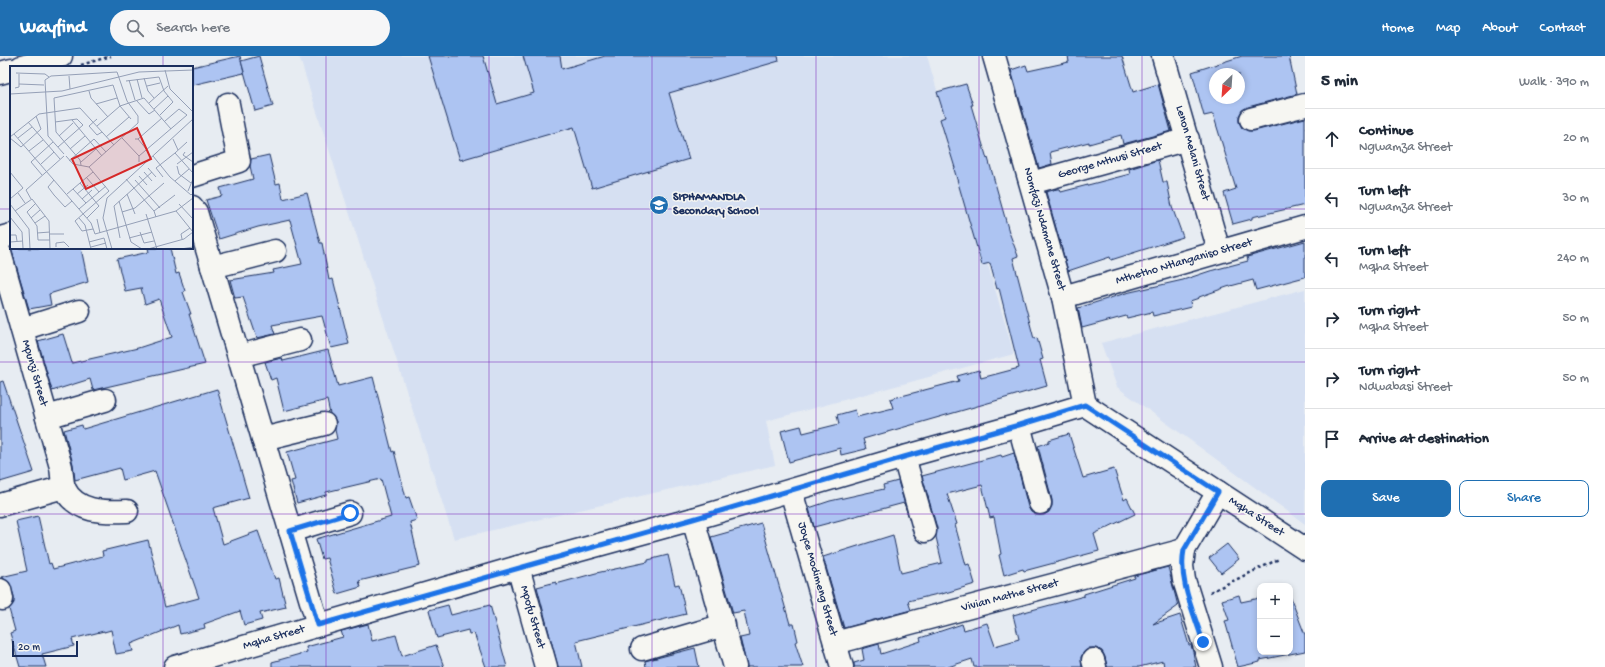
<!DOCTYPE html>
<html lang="en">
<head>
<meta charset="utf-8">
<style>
  :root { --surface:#fff; --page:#f6f6f7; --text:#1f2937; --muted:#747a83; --line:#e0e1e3; --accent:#1f6fb2 }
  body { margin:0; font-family:"Gochi Hand",sans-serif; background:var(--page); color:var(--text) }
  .controls { position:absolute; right:12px; bottom:12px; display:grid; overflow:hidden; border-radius:8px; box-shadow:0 2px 6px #0003 }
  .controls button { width:36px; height:36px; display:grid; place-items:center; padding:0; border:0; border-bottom:1px solid var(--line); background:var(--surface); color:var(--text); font:20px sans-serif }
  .compass { position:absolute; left:1209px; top:12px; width:36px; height:36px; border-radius:50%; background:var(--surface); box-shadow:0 2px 6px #0003; rotate:205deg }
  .scale { position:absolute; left:12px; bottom:10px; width:66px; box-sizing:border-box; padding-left:4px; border:2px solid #1b2f5e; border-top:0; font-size:11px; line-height:14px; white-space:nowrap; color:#1b2f5e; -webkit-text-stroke:3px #f6f6f2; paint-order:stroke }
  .stop { position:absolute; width:12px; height:12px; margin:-9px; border:3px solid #1a73e8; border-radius:50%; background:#fff }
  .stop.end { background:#1a73e8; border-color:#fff; box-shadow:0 1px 4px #0008 }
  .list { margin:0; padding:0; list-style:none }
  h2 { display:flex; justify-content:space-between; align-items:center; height:52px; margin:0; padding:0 16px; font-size:17px }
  h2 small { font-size:13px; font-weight:400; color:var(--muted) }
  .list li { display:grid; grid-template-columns:26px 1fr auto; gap:12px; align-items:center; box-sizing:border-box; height:60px; padding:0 16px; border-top:1px solid var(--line) }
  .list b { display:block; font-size:15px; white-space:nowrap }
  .list p { margin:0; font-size:13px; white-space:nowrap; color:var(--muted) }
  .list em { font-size:13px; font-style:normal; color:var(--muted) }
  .actions { display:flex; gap:8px; padding:12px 16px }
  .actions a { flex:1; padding:9px 0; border:1px solid var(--accent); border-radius:8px; text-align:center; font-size:14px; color:var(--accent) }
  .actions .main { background:var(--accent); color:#fff }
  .icon { flex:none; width:22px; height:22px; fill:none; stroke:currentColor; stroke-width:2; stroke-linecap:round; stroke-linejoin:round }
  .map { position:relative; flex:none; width:1305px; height:611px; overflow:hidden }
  header { display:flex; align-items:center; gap:24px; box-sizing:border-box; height:56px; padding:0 20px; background:var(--accent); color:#fff }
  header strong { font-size:19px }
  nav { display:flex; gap:22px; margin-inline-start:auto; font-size:14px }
  .search { width:280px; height:36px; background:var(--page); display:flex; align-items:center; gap:10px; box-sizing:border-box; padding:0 14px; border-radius:22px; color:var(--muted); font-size:15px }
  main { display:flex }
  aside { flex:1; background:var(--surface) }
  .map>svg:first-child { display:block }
  .built { fill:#d6e0f2 }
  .building { fill:#adc4f2; stroke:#1b2f5e; fill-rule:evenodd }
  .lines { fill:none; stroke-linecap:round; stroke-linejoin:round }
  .minor-casing { stroke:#1b2f5e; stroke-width:25 }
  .path { stroke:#1b2f5e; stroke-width:2.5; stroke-dasharray:3 3; stroke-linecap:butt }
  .minor { stroke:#f6f6f2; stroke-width:22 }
  .route { stroke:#1a73e8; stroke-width:5 }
  .grid { fill:none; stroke:#7b2cbf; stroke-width:1; stroke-opacity:0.55 }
  .labels { text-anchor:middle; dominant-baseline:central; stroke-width:3; stroke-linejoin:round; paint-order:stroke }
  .street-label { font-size:12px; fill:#1b2f5e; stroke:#f6f6f2 }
  .poi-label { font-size:12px; font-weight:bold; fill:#1b2f5e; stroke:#f6f6f2; text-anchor:start }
  .inset-road { fill:none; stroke:#95a0b7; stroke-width:1 }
  .view { fill:#d62828; fill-opacity:0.15; stroke:#d62828; stroke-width:2 }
  .inset-edge { fill:none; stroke:#1b2f5e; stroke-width:2 }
</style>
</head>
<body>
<header>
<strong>Wayfind</strong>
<div class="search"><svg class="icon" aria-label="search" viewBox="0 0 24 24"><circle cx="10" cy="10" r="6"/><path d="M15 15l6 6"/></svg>Search here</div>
<nav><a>Home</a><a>Map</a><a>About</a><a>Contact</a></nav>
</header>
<main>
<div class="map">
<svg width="1305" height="611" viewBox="0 0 1305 611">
  <rect width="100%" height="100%" fill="#e7ecf2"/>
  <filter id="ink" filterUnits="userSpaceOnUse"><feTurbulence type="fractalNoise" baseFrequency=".025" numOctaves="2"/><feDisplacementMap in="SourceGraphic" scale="8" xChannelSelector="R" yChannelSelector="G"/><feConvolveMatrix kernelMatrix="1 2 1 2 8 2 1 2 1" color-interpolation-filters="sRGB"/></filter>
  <g filter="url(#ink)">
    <g class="built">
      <polygon points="299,0 927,0 1014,298 766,365 775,409 454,483"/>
      <polygon points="1305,233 1305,468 1117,331 1101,287"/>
    </g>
    <g class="building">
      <polygon points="240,0 244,17 192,29 192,11"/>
      <polygon points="259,0 273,50 255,55 241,5"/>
      <polygon points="428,0 483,0 497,48 534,37 523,0 560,0 562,13 605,0 778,0 779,5 669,37 689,103 592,132 574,71 460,104"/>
      <polygon points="1068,0 1122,0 1133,36 1158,28 1171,75 1123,88 1121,79 1089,88 1089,86 1050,96 1052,108 1039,112 1011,14 1026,9 1028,15 1069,6"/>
      <path d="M1242,0H1289L1297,38L1248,51L1242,54L1239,60V66L1242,72L1248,75H1254L1305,62V149L1252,161V163L1233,168L1224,137L1236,133L1213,58L1204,60L1192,16ZM1215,18H1239V42H1215Z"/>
      <polygon points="966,28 973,49 971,49 987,103 988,102 1009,176 1018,200 1013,202 1034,283 1037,282 1043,303 1040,304 1047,330 863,383 866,393 841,399 840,392 789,406 781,375 801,370 803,377 839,368 837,359 855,354 857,361 893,352 890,343 959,325 957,320 979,314 981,322 1019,312 999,232 997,233 990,207 982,209 954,113 955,112 940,63 945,61 937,36"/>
      <polygon points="269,99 276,128 280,127 283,143 307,137 320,187 322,187 329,224 333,223 349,288 331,292 322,260 272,269 275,278 257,282 243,241 235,242 230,224 274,217 273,214 302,208 290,164 258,171 219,183 206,144 222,140 220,132 253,123 250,110 251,103"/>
      <polygon points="1158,104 1163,126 1167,126 1172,151 1183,181 1111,204 1110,201 1068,215 1046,136 1057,133 1060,133 1061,136 1130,118 1129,113"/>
      <polygon points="1305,185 1305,221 1256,234 1253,224 1227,231 1199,241 1199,242 1190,245 1191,251 1153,260 1152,256 1127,262 1126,260 1082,272 1078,252 1126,237 1183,224 1210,215 1248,205 1247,201"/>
      <polygon points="11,192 81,192 88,226 49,238 51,249 29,253"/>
      <polygon points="148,192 170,192 176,218 179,217 185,235 183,236 191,258 189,258 205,308 93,334 90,323 52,335 38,285 63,278 72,307 138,292 172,281 159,243 145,248 141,232 125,235 117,203 149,196"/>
      <polygon points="328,294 338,330 373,321 392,396 394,395 406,442 409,441 417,464 410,466 420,510 359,525 361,531 337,538 327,502 322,503 316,483 391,461 381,423 326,436 326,439 297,447 291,425 295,424 287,396 337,383 335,374 336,365 330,358 327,344 284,355 276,322 271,324 265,306 282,302 283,305"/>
      <polygon points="3,325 34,416 0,426 0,326"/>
      <polygon points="217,333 249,442 213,452 223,488 258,475 275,523 279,522 286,551 260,557 262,564 244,569 240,555 204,568 205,572 180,578 178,569 131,588 133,595 116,598 111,574 104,576 104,575 72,583 74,590 42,598 46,611 20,611 10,577 15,575 9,553 14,547 14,540 9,526 1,521 27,515 16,465 38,460 49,508 51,507 53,513 103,500 102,495 148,484 165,551 199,542 155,415 123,424 120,412 75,424 73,408 64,374 82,369 83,373"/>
      <polygon points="1069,378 1083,422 1114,413 1124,444 1127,442 1135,458 1094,478 1099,495 1024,515 1023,513 1004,519 999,499 1001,498 994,461 990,462 982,429 947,438 957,468 955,469 966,509 969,508 975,528 942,538 942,537 908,545 911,554 844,572 823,501 893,479 901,517 942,507 936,481 937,472 922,420 1001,399 1002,401 1014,397 1028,451 1031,456 1036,459 1044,459 1049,456 1052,450 1052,444 1038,390 1049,386 1049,384"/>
      <polygon points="898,425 908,459 904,447 814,471 809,452 830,445 884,433 883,429"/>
      <polygon points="761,467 790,568 794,568 798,585 795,586 803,611 747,611 740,582 749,580 744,555 733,557 711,481"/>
      <polygon points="1227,488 1239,503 1221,517 1209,502"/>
      <polygon points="668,499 675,529 679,528 686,558 576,585 582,611 558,611 537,531 556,526 556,528 596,517 648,506 648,504"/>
      <polygon points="1168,511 1178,550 1153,568 1180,559 1189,589 1191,589 1193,596 1196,611 1164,611 1163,605 1139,611 1107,611 1105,601 1102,595 1096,592 1089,592 1084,596 1081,601 1082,611 974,611 972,603 948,611 854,611 854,607 864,604 862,593 879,588 881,598 921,585 920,582 962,568 964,574 987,567 995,590 1019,583 1013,559 1084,540 1084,538 1135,522 1134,520"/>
      <polygon points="1239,539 1241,546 1260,542 1260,596 1290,596 1290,540 1305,579 1305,595 1260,604 1260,606 1238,611 1225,565 1229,564 1222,544"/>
      <polygon points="448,549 451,559 490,549 507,611 486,611 474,577 469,578 468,574 437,582 429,554"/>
      <polygon points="368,568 372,585 396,579 402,600 436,589 444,611 272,611 272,606 307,596 306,591 343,581 341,575"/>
      <polygon points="695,592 699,611 646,611 645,605"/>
    </g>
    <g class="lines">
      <g class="minor-casing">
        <g id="minor">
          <polyline points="994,0 1063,241 1085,349"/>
          <polyline points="1163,0 1219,195"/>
          <polyline points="21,11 61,0"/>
          <polyline points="0,17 11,14"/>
          <polyline points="1251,63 1305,49"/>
          <polyline points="192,120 239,105 228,48"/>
          <polyline points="1031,127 1188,83"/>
          <polyline points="192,151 196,156 318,569"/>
          <polyline points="0,182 11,179"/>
          <path d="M0,197L61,411C62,417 62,426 64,432C76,457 104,456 127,455"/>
          <polyline points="212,211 275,195"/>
          <polyline points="1063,241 1305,171"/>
          <polyline points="22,273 79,255"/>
          <polyline points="239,300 300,284"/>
          <polyline points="1085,349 1305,493"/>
          <polyline points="47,361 105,344"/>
          <polyline points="1019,369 1040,447"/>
          <polyline points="263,383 324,368"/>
          <polyline points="904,401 925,475"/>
          <polyline points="791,435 842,611"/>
          <polyline points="0,449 64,431"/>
          <polyline points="693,463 735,611"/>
          <polyline points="290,475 350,457"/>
          <polyline points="518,511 546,611"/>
          <polyline points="0,534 2,543"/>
          <polyline points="835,587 1184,494"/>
          <polyline points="642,593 724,569"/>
          <polyline points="1093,604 1095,611"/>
          <polyline points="175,611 518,511 693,463 904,401 1019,369 1085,349"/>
          <polyline points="1211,611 1184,524 1182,510 1184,494 1218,436"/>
        </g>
      </g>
      <g class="path">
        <polyline points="81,9 111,0"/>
        <polyline points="1210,536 1279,503"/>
      </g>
      <use href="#minor" class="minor"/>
    </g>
  </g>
  <g class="lines" filter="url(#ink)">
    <path class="route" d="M350,457L290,475L318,569L693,463L904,401L1019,369L1085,349L1218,436L1184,494C1178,524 1194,557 1203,586"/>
  </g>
  <path class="grid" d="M163,0V11M326,0V611M489,0V611M652,0V611M816,0V611M979,0V611M1142,0V611M0,153H11M192,153H1305M163,192V611M0,306H1305M0,458H1305"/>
  <defs>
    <g id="school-disc" transform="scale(1)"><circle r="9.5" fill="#1f6fb2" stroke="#f6f6f2"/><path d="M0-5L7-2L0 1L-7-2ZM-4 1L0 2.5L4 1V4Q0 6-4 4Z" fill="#fff"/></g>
  </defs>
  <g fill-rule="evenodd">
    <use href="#school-disc" x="659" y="149"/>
  </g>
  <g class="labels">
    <g class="street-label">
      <text transform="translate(1192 97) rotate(74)">Lenon Melani Street</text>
      <text transform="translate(1110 105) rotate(-16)">George Mthusi Street</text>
      <text transform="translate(1044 173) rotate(74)">Nomfazi Ndamane Street</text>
      <text transform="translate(1184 206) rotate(-16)">Mthetho Ntlanganiso Street</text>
      <text transform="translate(34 317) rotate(74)">Mpunzi Street</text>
      <text transform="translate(1256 461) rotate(33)">Mqha Street</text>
      <text transform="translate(817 523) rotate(74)">Joyce Modimeng Street</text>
      <text transform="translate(1010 540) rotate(-15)">Vivian Mathe Street</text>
      <text transform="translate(532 561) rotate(74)">Mpofu Street</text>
      <text transform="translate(274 582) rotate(-16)">Mqha Street</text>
    </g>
    <g class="poi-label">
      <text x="673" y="142">SIPHAMANDLA<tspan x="673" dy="14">Secondary School</tspan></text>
    </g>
  </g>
  <g transform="translate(10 10)">
    <rect width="183" height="183" fill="#e7ecf2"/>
    <path class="inset-road" d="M155,4L160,23L183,46M6,7L35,8L39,11M59,10L60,23M134,12L138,25L144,32M127,13L132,32M119,14L125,34M116,15L149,11L154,25L163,36L150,49M9,18L34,19M137,20L150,17M5,22L9,21V8M79,25L81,32L98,51M0,28L52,25L129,6L183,4M126,34L139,48L145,44M139,37L158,20M86,38L107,32M144,43L158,30M87,53L79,60L87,69L92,66M62,54L92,90M18,56L50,93M45,56L67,53L73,59L48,81M87,60L110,40L134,32L161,63M4,68L81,157L85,168L166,145L183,132M49,70L63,57M0,71L29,48L70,42L104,79M96,71L119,51M0,72L11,81L31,63L26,50M8,72L22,61M112,72L129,90M125,73H128L152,52M128,73L137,84M163,73L168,84M60,83L75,70M19,85L33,74M175,86L173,89L183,96M165,87L177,76M54,88L38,70L35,14L41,10L107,6L117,35L128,50V57L79,101M56,90L63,98L79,101M143,90L160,111L181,129L183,127M59,95L84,73L96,86M71,96L86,83M129,96V90L177,49L169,43L155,55M31,98L44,86M167,98L183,86M71,99L70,94L46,66L44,32L103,19L110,40L121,53M167,100L169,108L181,117M79,101L99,125L65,155L72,165L83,163M138,102L146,111M0,106L13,122L0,133M134,106L142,115M32,109L21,96L43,76M129,110L137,119M76,111L89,126M153,111L146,102L165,87L183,107M116,113L144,145L146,151M44,114L38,121L44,129L55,141L62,135M125,114L150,142M165,115L179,103M70,117L89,140L77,152M63,123L76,137M178,125L183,113M8,127L15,137M57,128L83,106M67,128L78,119M117,128L125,148M21,133L16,124L54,90M72,133L82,124M109,135L121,176L132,183M0,138L19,163L20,183M25,138L17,146L27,160L28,174H40M169,138L183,153M69,143L96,120M5,145L22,133L39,155L40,182M144,145L165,129M166,145L183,166M112,146L125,142L154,117M136,148L147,183M0,151L12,166L13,182M21,152L30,144M69,152L75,159L81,183M87,153L90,167M25,157L35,150M130,166L134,177L144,175M27,167L40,166M40,168H54M0,169H6L7,175M110,172L104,140L142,106M119,172L142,166M172,173L171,168L180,162M0,176L13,175M79,176L94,172L97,183M46,181V177L54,176L59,181M81,181L96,177M0,183H66M102,183L93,152L97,132L183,53M138,183L174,173L183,166M171,183L183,181"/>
    <path class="view" d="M127,62L141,93L76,123L62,93Z"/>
    <rect width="183" height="183" class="inset-edge"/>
  </g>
</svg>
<div class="controls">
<button>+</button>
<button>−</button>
</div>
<svg class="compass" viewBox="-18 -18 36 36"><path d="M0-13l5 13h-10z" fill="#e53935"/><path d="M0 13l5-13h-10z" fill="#747a83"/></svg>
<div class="scale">20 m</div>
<div class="stop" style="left:350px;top:457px"></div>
<div class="stop end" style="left:1203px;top:586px"></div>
</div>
<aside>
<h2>5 min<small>Walk · 390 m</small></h2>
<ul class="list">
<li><svg class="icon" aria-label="ahead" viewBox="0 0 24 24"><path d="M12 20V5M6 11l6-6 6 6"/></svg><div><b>Continue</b><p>Ngwamza Street</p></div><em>20 m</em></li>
<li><svg class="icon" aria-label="left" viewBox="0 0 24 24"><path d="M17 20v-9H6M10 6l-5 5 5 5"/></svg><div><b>Turn left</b><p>Ngwamza Street</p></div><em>30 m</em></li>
<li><svg class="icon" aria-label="left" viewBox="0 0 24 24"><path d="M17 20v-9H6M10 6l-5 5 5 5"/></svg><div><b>Turn left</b><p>Mqha Street</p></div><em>240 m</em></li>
<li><svg class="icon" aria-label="right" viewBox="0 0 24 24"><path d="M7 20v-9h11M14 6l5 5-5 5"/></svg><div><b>Turn right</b><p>Mqha Street</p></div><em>50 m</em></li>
<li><svg class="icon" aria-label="right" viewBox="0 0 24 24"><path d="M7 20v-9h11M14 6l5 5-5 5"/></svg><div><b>Turn right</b><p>Ndwabasi Street</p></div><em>50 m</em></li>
<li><svg class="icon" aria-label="arrive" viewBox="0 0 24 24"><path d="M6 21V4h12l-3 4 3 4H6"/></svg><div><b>Arrive at destination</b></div></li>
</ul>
<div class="actions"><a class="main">Save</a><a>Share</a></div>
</aside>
</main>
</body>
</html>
